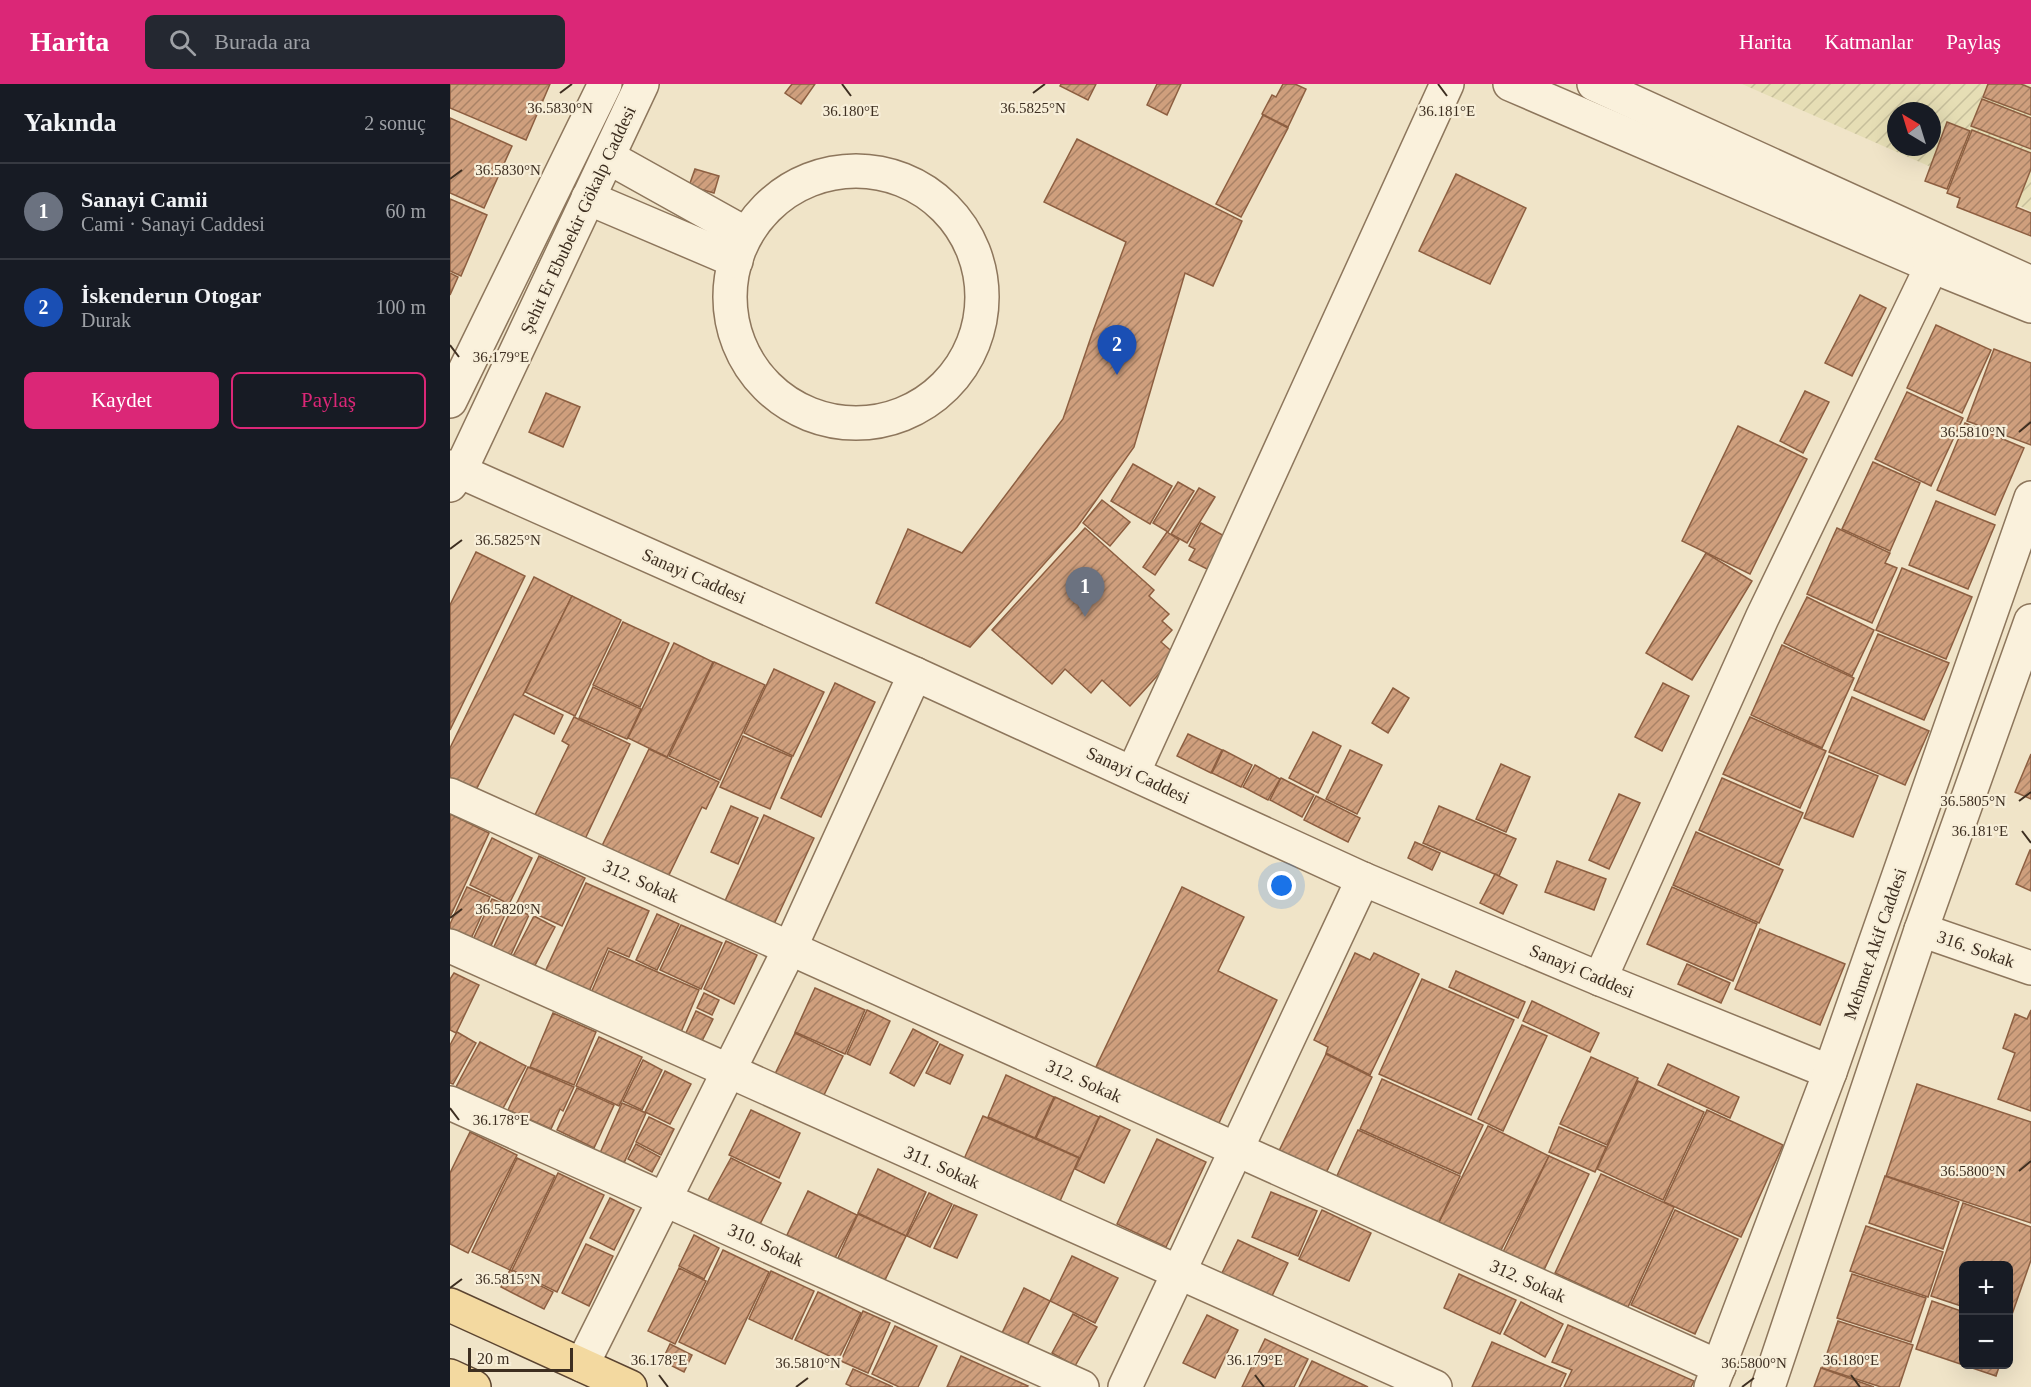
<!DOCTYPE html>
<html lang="tr">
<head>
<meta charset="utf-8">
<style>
  :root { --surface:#171b24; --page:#242831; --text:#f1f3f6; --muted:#9ea1a6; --line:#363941; --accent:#db2777 }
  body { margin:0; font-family:"Times New Roman",serif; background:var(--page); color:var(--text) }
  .controls { position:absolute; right:18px; bottom:18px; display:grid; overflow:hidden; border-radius:9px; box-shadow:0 6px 24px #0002 }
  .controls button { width:54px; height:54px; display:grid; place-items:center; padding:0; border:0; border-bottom:2px solid var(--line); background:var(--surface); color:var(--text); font:30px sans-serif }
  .compass { position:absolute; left:1437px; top:18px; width:54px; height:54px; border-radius:50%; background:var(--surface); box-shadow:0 6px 24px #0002; rotate:322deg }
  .scale { position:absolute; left:18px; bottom:15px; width:105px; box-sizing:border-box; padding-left:6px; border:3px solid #3d2e20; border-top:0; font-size:16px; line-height:21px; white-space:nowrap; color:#3d2e20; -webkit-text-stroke:4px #f7eed8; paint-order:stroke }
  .you { position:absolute; left:832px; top:802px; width:21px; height:21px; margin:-15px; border:4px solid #fff; border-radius:50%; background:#1a73e8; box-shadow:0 0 0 9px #1a73e833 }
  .badge { display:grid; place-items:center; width:39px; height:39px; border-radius:50%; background:var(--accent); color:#fff; font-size:20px; font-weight:700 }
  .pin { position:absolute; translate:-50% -50px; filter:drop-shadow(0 2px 3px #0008) }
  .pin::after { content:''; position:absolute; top:32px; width:21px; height:18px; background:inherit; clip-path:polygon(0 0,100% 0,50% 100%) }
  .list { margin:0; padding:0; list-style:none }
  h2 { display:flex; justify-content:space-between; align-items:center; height:78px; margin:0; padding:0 24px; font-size:26px }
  h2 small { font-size:20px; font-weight:400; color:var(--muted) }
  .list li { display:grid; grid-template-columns:39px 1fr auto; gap:18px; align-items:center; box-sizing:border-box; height:96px; padding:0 24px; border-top:2px solid var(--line) }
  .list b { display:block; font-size:22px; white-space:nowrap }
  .list p { margin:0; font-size:20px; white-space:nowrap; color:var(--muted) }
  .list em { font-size:20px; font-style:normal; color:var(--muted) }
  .actions { display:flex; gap:12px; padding:18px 24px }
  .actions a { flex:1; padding:14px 0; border:2px solid var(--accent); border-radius:9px; text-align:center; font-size:21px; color:var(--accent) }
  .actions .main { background:var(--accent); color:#fff }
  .icon { flex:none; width:33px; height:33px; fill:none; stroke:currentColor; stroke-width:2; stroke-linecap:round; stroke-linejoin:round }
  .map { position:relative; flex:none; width:1581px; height:1303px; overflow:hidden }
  header { display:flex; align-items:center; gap:36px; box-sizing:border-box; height:84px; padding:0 30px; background:var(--accent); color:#fff }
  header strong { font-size:28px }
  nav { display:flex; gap:33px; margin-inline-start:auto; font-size:21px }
  .search { width:420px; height:54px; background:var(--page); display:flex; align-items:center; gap:15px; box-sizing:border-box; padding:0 21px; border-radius:9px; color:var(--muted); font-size:22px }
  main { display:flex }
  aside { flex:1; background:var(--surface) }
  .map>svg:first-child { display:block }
  .farmland { fill:url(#farmland-furrows); fill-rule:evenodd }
  .building { fill:url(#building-hatch); stroke:#8d5f41; stroke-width:1.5 }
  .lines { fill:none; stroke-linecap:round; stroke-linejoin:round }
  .minor-casing { stroke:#8d765c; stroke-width:36 }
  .major-casing { stroke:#5b4430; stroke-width:36 }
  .minor { stroke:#faf1dc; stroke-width:33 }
  .major { stroke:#f3d9a0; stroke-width:33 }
  .ticks { fill:none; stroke:#3d2e20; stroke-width:2 }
  .labels { text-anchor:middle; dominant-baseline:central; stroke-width:4.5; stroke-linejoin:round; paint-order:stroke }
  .street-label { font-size:18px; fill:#3d2e20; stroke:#f7eed8 }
  .ticks-label { font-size:15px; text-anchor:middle; fill:#3d2e20; stroke:#f7eed8; stroke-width:4.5; stroke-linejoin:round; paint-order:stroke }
</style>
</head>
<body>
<header>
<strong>Harita</strong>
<div class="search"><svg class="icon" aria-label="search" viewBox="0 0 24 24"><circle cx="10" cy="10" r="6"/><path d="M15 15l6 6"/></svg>Burada ara</div>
<nav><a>Harita</a><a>Katmanlar</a><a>Paylaş</a></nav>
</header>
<main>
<aside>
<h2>Yakında<small>2 sonuç</small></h2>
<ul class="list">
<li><span class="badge" style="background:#6b7280">1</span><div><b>Sanayi Camii</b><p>Cami · Sanayi Caddesi</p></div><em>60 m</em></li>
<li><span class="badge" style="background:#1a4fb4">2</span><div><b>İskenderun Otogar</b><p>Durak</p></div><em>100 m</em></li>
</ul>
<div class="actions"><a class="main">Kaydet</a><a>Paylaş</a></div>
</aside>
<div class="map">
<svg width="1581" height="1303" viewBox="0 0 1581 1303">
  <defs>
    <pattern id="farmland-furrows" width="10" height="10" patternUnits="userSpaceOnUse" patternTransform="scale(1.5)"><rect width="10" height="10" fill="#e6deb5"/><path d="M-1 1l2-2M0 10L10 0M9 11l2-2" fill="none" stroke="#c6bf9b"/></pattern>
    <pattern id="building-hatch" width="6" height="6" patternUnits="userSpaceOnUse" patternTransform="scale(1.5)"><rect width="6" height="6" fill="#cf9f7d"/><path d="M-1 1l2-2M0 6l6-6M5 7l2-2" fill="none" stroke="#a98266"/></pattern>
  </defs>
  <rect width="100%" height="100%" fill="#f0e4c8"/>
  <path class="farmland" d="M1292,0H1581V127ZM1446,27H1482V63H1446Z"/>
  <g class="building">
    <polygon points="0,0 100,0 76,56 0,24"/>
    <polygon points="342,0 365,0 351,20 335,9"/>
    <polygon points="611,0 646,0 638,16 610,2"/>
    <polygon points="707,0 731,0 717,31 697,21"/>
    <polygon points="833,0 845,0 856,5 838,43 812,30 822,11 826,13"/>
    <polygon points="1538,0 1571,0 1581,4 1581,31 1533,13"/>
    <polygon points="1532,15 1581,34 1581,65 1521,42"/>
    <polygon points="813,31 838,44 791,133 766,120"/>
    <polygon points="0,34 62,62 34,124 0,109"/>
    <polygon points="1497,38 1520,47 1497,105 1475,97"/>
    <polygon points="1522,46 1581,69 1581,85 1566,123 1581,129 1581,152 1507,123 1510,114 1497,109"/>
    <polygon points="627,55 792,137 763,202 735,189 684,363 627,443 520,563 426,519 458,445 512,469 613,335 643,247 676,158 594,118"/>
    <polygon points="245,85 269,92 264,109 239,102"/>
    <polygon points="1006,90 1076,124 1040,200 969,167"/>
    <polygon points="0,115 37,131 11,192 0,187"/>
    <polygon points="0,189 8,193 0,211"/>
    <polygon points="1410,211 1436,224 1402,292 1375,279"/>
    <polygon points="1486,241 1541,266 1512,329 1457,304"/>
    <polygon points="1544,265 1581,279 1581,361 1517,337"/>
    <polygon points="1355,307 1379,318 1353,369 1330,357"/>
    <polygon points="1457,308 1513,334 1481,402 1425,375"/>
    <polygon points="96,309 130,323 113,363 79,348"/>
    <polygon points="1515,339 1574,364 1545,431 1487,406"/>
    <polygon points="1288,342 1357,375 1300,490 1232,457"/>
    <polygon points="1423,378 1470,399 1440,467 1392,445"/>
    <polygon points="683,380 722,402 700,440 661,417"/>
    <polygon points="728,398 744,407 718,448 703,439"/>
    <polygon points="749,404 765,413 737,459 721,450"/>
    <polygon points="652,416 680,438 660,462 633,439"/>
    <polygon points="1486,417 1545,441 1518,505 1459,481"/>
    <polygon points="751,439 776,453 759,486 739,476 745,465 739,462"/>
    <polygon points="635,444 704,506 699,512 719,530 712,537 722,546 711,558 726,571 680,622 652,596 641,609 615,585 602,600 542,546"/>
    <polygon points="1387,444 1440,469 1435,479 1447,484 1422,539 1357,510"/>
    <polygon points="717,448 729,456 705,491 693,483"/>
    <polygon points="26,468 75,492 0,646 0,521"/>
    <polygon points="1256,469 1302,497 1242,596 1196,569"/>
    <polygon points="1452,484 1522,513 1496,575 1426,546"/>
    <polygon points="84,493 122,512 73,611 113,631 104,650 64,630 24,710 0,698 0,664"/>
    <polygon points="122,512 171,536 125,632 75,608"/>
    <polygon points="1357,513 1424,546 1402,592 1334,559"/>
    <polygon points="173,538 219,559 190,623 143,601"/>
    <polygon points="1428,550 1499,579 1474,636 1404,606"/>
    <polygon points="224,559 263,578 217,673 178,654"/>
    <polygon points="1332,561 1404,594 1372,664 1301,631"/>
    <polygon points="264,578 315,601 270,696 219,672"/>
    <polygon points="324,585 374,608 343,672 294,649"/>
    <polygon points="385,599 425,618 371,733 331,714"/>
    <polygon points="1213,599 1239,612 1212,667 1185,653"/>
    <polygon points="143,603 191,625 177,655 129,634"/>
    <polygon points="943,604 959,614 938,649 922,639"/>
    <polygon points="1402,613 1479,647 1455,701 1379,668"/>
    <polygon points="124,633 180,660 135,755 85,731 119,661 112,657"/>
    <polygon points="1300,633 1376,667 1350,724 1273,690"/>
    <polygon points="863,648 891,662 868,709 839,694"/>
    <polygon points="738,650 772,666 761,689 727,672"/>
    <polygon points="293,652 342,673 320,725 270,703"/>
    <polygon points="199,665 269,698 256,725 252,723 216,797 150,766"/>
    <polygon points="773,666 802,681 791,703 762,689"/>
    <polygon points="900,666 932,681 907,730 876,715"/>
    <polygon points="1581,670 1581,715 1565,708"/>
    <polygon points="1379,672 1428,692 1403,753 1354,734"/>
    <polygon points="1051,680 1080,693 1056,748 1026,735"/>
    <polygon points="805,681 830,695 818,716 793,703"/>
    <polygon points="831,694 864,711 852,733 820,716"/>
    <polygon points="1272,694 1353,729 1329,781 1249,746"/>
    <polygon points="1169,710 1190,719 1159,785 1139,776"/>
    <polygon points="866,712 910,734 898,758 854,736"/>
    <polygon points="281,722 308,734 288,780 261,768"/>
    <polygon points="989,722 1066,755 1049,792 973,759"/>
    <polygon points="0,730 39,749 0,833"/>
    <polygon points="314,731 364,754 324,840 275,817"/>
    <polygon points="1246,748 1333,786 1309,839 1223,801"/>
    <polygon points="42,754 82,774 59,820 20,801"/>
    <polygon points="965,758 990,769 982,786 958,774"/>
    <polygon points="1580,766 1581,766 1581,807 1566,800"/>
    <polygon points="89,772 135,794 112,842 66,821"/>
    <polygon points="1107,777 1156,795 1144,826 1095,808"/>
    <polygon points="1045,790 1067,801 1053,830 1030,819"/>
    <polygon points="136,799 199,827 179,873 158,864 138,910 94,890"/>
    <polygon points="17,803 40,813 19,859 0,851 0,840"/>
    <polygon points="732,803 794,833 768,887 827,916 768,1041 646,983"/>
    <polygon points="1222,803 1307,840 1283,897 1197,860"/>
    <polygon points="42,815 59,822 39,866 22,858"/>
    <polygon points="62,824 79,831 59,875 42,867"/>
    <polygon points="207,830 229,840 207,886 186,876"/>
    <polygon points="84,832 105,843 82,887 61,876"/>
    <polygon points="231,841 272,859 251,905 210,886"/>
    <polygon points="1310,845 1395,880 1370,941 1285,905"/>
    <polygon points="276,857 307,871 284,920 254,905"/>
    <polygon points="159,867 249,906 231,948 141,909"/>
    <polygon points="905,869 920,876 924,869 969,890 920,991 876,969 878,963 864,956"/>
    <polygon points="1237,880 1280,899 1271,919 1228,900"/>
    <polygon points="1006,887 1075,918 1068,934 999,903"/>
    <polygon points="4,889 29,901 6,949 0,946 0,895"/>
    <polygon points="972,895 1064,936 1021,1031 929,990"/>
    <polygon points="365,904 415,926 395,970 345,948"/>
    <polygon points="254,909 269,916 262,931 247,924"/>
    <polygon points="1082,917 1149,949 1140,968 1073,937"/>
    <polygon points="417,926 440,937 420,981 397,970"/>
    <polygon points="1581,926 1581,1027 1548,1015 1565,969 1553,964 1565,930 1577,935"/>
    <polygon points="246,927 263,935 251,959 235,951"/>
    <polygon points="103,929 146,948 124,1001 80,983"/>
    <polygon points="1072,941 1097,952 1053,1047 1028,1035"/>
    <polygon points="463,945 488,958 464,1002 440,989"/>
    <polygon points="7,948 26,959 3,1000 0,999 0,961"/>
    <polygon points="345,949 393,972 372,1015 324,992"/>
    <polygon points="149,953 192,973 169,1022 126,1002"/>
    <polygon points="30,958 76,982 52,1026 6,1003"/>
    <polygon points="490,960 513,971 500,1000 476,989"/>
    <polygon points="876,970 922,993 876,1089 829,1067"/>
    <polygon points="1141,973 1188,994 1157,1061 1110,1040"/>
    <polygon points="193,976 212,986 192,1026 173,1017"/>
    <polygon points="1218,980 1289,1013 1280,1034 1208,1001"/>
    <polygon points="78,983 124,1003 113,1027 110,1025 101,1045 58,1026"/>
    <polygon points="215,987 241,1000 220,1040 195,1028"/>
    <polygon points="556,991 604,1013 585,1054 538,1033"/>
    <polygon points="932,995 1033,1041 1010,1090 910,1045"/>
    <polygon points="1188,997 1254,1028 1213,1116 1147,1085"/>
    <polygon points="1467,1000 1581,1038 1581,1139 1436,1092"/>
    <polygon points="127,1004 164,1021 144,1064 107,1046"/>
    <polygon points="605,1013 649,1033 630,1074 586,1054"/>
    <polygon points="172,1019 196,1029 174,1079 150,1069"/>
    <polygon points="301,1026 350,1049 329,1094 279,1071"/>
    <polygon points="1257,1026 1333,1061 1291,1153 1214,1118"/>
    <polygon points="533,1032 629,1074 610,1117 514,1075"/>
    <polygon points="650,1032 680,1046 654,1099 625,1085"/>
    <polygon points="199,1033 224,1045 211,1071 186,1058"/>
    <polygon points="1038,1042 1099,1072 1049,1170 988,1140"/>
    <polygon points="1109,1043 1156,1063 1145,1088 1099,1068"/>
    <polygon points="908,1046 1010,1092 988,1140 886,1094"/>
    <polygon points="20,1048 67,1071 18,1169 0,1160 0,1089"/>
    <polygon points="707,1055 756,1078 716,1163 667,1140"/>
    <polygon points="186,1060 210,1073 202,1088 178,1075"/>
    <polygon points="1099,1072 1139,1090 1093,1188 1052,1170"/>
    <polygon points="67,1074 105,1092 60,1186 22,1168"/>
    <polygon points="281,1074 331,1099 308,1144 257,1118"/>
    <polygon points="428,1085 476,1108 456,1152 408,1129"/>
    <polygon points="108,1089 154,1111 107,1208 62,1186"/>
    <polygon points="1151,1090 1224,1123 1178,1223 1105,1189"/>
    <polygon points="1435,1092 1509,1118 1493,1165 1419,1139"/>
    <polygon points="358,1107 407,1131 385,1174 337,1151"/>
    <polygon points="821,1108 867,1127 848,1172 802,1153"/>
    <polygon points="479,1109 502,1120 480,1163 457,1152"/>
    <polygon points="160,1114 184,1126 164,1166 140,1154"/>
    <polygon points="1513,1119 1581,1143 1581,1176 1559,1239 1558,1182 1514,1182 1514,1223 1481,1212"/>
    <polygon points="504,1121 527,1131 507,1174 484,1164"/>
    <polygon points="872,1126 921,1149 899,1197 849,1175"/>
    <polygon points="1225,1126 1288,1155 1245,1250 1181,1221"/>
    <polygon points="408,1130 456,1152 435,1196 388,1174"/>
    <polygon points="1416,1142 1493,1168 1478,1213 1400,1187"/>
    <polygon points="244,1151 269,1164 254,1195 229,1182"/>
    <polygon points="788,1156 838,1179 819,1218 769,1195"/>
    <polygon points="136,1160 163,1172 139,1222 112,1209"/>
    <polygon points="273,1166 319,1188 275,1280 229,1258"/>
    <polygon points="622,1172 668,1194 645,1239 600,1217"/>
    <polygon points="229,1184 256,1197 225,1260 198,1247"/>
    <polygon points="60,1186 103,1208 94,1225 51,1203"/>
    <polygon points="321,1187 364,1207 342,1255 299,1235"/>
    <polygon points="1009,1190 1066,1216 1050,1250 994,1224"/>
    <polygon points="1402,1190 1476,1214 1461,1258 1387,1234"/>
    <polygon points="574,1204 600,1217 577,1261 552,1249"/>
    <polygon points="368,1208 411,1229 388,1276 345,1256"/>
    <polygon points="1482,1217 1514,1228 1514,1280 1550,1280 1546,1292 1466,1265"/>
    <polygon points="1071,1218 1113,1240 1095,1273 1054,1250"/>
    <polygon points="413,1227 440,1239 418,1289 391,1277"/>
    <polygon points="623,1230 647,1243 625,1282 602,1269"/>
    <polygon points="757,1231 788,1246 765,1294 733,1279"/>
    <polygon points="1388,1237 1463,1261 1449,1303 1431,1303 1372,1284"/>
    <polygon points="1118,1241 1244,1297 1241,1303 1114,1303 1122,1286 1102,1278"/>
    <polygon points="445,1242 487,1262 468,1303 449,1303 422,1290"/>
    <polygon points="815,1255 858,1275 844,1303 792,1303"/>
    <polygon points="1042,1258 1116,1290 1110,1303 1022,1303"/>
    <polygon points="220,1260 242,1271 234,1288 212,1277"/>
    <polygon points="511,1272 578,1302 577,1303 497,1303"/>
    <polygon points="862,1277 918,1303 849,1303"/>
    <polygon points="1371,1284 1424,1303 1364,1303"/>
    <polygon points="403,1285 443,1303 402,1303 396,1300"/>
  </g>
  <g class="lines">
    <g class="minor-casing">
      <g id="minor">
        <polyline points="1060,0 1482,182 1581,222"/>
        <polyline points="1144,0 1581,199"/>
        <polyline points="158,73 296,150"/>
        <circle cx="406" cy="213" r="126"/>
        <polyline points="138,114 286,177"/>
        <polyline points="0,317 155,0"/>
        <polyline points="0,383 465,590 913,795 1150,895 1380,988"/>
        <polyline points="0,401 10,387 192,0"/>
        <polyline points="683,689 997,0"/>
        <polyline points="0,711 1269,1283"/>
        <polyline points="1471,846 1581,884"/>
        <polyline points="0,862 985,1303"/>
        <polyline points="1150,895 1312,534 1482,182"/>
        <polyline points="0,1019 632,1303"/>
        <polyline points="132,1281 340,864 465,590"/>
        <polyline points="675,1303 913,795"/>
        <polyline points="1261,1303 1380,988 1581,414"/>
        <polyline points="1318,1303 1471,846 1581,537"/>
      </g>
    </g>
    <g class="major-casing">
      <g id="major">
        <polyline points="0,1221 180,1303"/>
        <polyline points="0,1292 24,1303"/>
      </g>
    </g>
    <use href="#minor" class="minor"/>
    <use href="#major" class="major"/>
  </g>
  <path class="ticks" d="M392,0L401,12M988,0L997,12M110,9L122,0M583,9L595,0M0,95L12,86M0,261L9,273M1569,348L1581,338M0,465L12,456M1569,717L1581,708M1572,747L1581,759M0,834L12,825M0,1024L9,1036M1569,1087L1581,1077M0,1204L12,1195M209,1291L218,1303M805,1291L814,1303M1401,1291L1410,1303M346,1303L358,1294M1292,1303L1304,1294"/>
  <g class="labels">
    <g class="street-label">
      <text transform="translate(128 136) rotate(-65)">Şehit Er Ebubekir Gökalp Caddesi</text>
      <text transform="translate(244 492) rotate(24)">Sanayi Caddesi</text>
      <text transform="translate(688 691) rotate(25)">Sanayi Caddesi</text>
      <text transform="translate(191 797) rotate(24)">312. Sokak</text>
      <text transform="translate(1425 860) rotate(-71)">Mehmet Akif Caddesi</text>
      <text transform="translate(1526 865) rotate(19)">316. Sokak</text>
      <text transform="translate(1132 887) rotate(23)">Sanayi Caddesi</text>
      <text transform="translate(634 997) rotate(24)">312. Sokak</text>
      <text transform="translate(492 1083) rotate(24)">311. Sokak</text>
      <text transform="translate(316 1161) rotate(24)">310. Sokak</text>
      <text transform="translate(1078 1197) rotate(24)">312. Sokak</text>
    </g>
  </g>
  <g class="ticks-label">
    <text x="110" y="29">36.5830°N</text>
    <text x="583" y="29">36.5825°N</text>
    <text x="401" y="32">36.180°E</text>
    <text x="997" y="32">36.181°E</text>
    <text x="58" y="91">36.5830°N</text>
    <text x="51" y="278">36.179°E</text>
    <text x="1523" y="353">36.5810°N</text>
    <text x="58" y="461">36.5825°N</text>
    <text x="1523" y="722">36.5805°N</text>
    <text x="1530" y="752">36.181°E</text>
    <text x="58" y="830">36.5820°N</text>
    <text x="51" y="1041">36.178°E</text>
    <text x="1523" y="1092">36.5800°N</text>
    <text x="58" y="1200">36.5815°N</text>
    <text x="209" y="1281">36.178°E</text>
    <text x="805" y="1281">36.179°E</text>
    <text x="1401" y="1281">36.180°E</text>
    <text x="358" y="1284">36.5810°N</text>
    <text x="1304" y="1284">36.5800°N</text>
  </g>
</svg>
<div class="controls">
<button>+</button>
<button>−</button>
</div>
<svg class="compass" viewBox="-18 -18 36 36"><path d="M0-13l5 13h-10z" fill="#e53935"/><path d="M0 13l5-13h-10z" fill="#9ea1a6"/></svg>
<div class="scale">20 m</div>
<div class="you"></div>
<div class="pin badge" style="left:635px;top:533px;background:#6b7280">1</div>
<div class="pin badge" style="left:667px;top:291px;background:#1a4fb4">2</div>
</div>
</main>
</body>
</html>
